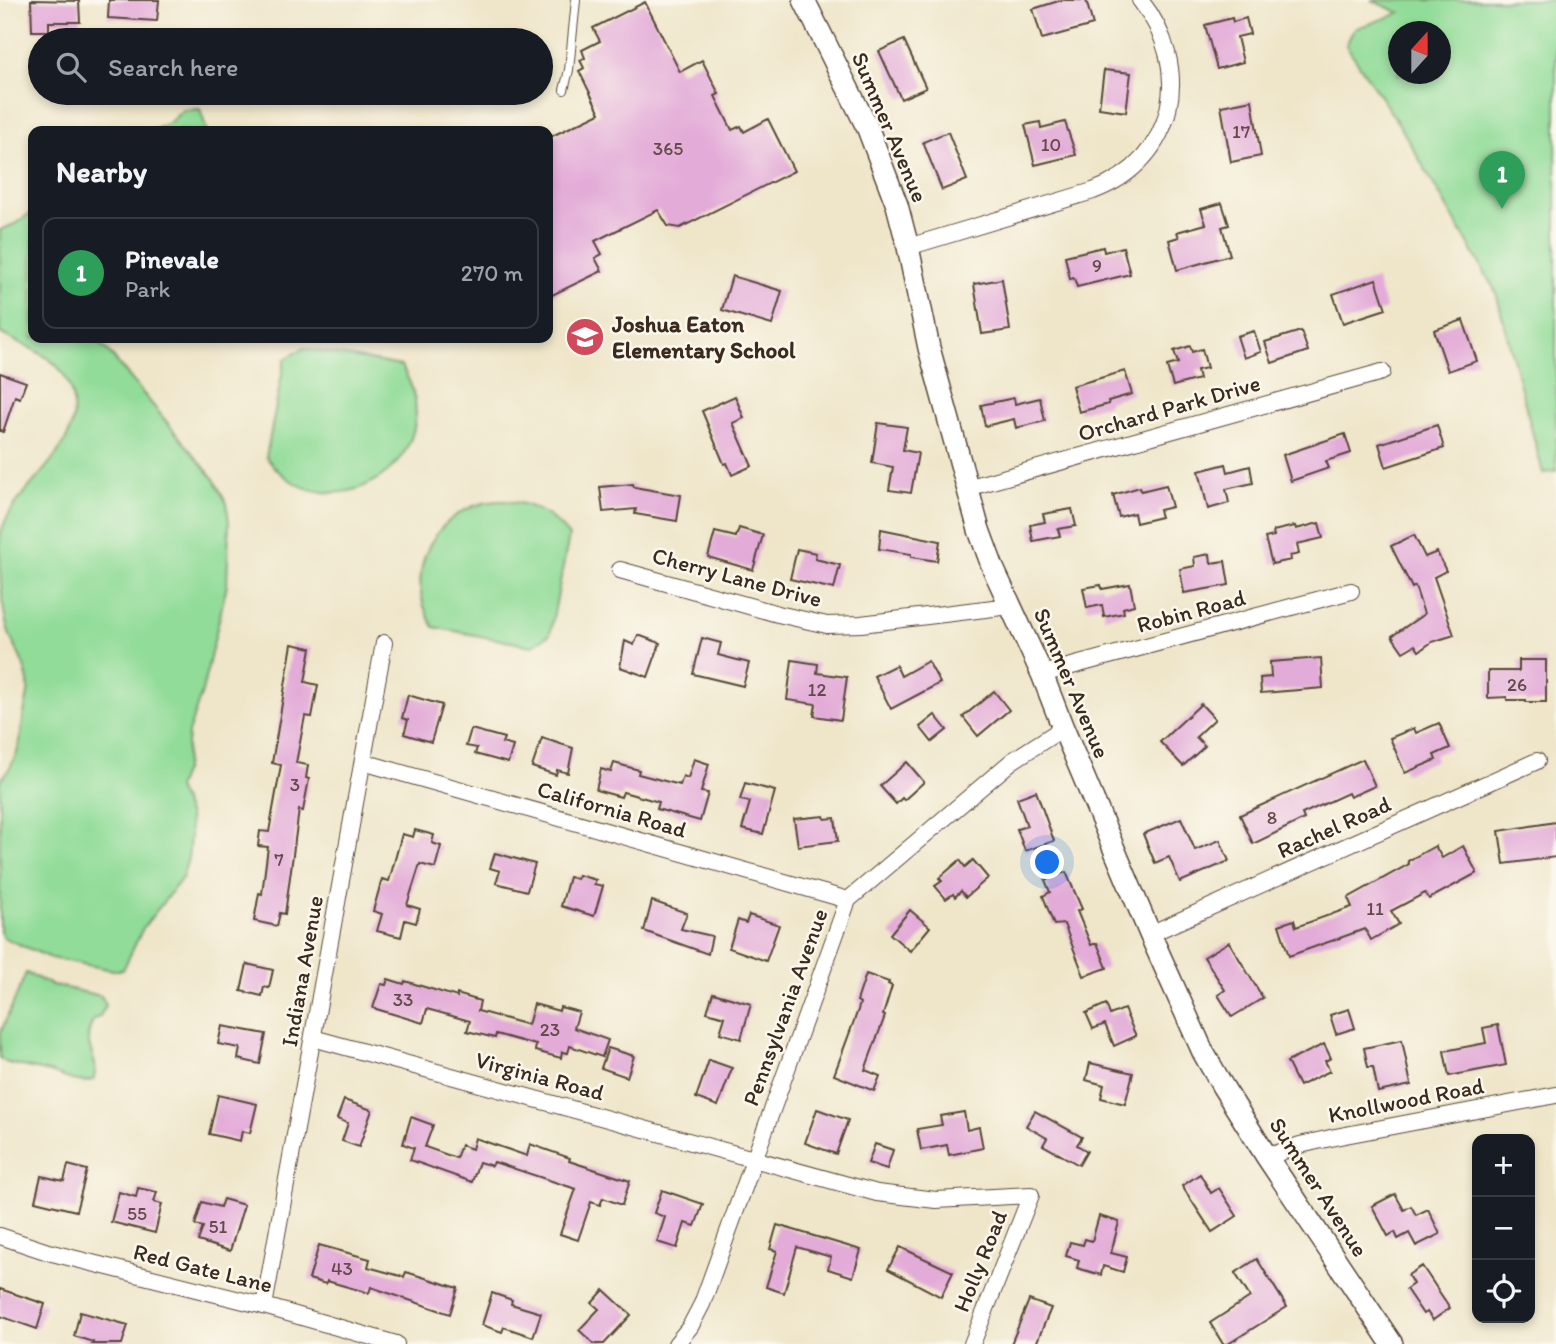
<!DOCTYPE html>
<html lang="en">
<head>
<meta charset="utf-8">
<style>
  :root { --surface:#171b24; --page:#20242c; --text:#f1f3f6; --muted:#9ea1a6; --line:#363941; --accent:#db2777 }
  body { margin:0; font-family:Itim,sans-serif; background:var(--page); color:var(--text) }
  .controls { position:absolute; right:21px; bottom:21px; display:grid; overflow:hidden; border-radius:14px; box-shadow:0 4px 10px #0003 }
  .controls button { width:63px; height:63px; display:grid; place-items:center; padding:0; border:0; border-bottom:2px solid var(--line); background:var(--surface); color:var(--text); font:35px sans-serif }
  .compass { position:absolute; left:1388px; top:21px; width:63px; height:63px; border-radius:50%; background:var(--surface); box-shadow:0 4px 10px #0003; rotate:21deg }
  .you { position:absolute; left:1048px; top:863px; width:24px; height:24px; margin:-18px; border:5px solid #fff; border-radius:50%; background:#1a73e8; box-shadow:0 0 0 10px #1a73e833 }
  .badge { display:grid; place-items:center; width:46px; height:46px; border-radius:50%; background:var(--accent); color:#fff; font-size:23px; font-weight:700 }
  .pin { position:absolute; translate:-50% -58px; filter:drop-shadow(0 2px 4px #0008) }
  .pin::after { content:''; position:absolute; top:37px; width:24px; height:21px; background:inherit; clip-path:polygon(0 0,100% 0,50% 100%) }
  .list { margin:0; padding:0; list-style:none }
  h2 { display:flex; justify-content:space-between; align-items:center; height:91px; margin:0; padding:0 28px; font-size:30px }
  h2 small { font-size:23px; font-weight:400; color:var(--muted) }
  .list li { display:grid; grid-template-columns:46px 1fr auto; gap:21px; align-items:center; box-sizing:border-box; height:112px; margin:0 14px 14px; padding:0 14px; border:2px solid var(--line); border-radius:14px }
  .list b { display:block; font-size:26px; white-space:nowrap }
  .list p { margin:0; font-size:23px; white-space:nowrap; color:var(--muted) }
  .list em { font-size:23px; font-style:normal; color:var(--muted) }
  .icon { flex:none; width:38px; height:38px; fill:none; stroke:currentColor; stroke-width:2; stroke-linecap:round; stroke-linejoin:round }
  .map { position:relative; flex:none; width:1556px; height:1344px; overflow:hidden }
  .search { position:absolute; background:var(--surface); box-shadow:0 4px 10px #0003; left:28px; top:28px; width:525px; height:77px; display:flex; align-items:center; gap:18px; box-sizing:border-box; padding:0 24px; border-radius:38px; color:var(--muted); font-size:26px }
  .panel { position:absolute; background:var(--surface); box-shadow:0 4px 10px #0003; left:28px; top:126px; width:525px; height:217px; border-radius:14px }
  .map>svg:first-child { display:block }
  .green { fill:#91dc98; stroke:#66835b; stroke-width:2; fill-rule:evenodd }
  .building { fill:#e3abd8 }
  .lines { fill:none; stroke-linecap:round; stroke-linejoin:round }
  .service-casing { stroke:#564638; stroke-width:10 }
  .minor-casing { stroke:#564638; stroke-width:18 }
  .tertiary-casing { stroke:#564638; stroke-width:24 }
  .service { stroke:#fff; stroke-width:8 }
  .minor { stroke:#fff; stroke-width:16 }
  .tertiary { stroke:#fff; stroke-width:21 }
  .labels { text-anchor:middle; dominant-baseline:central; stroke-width:5; stroke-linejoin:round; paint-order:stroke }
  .number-label { font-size:19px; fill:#654a4c }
  .street-label { font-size:23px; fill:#3b2a1e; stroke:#fbf7ec }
  .poi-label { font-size:23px; font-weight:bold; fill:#3b2a1e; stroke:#fbf7ec; text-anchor:start }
</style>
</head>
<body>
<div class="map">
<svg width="1556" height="1344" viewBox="0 0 1556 1344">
  <rect width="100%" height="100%" fill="#fbf7ec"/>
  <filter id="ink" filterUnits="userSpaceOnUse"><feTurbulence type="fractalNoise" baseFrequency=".0143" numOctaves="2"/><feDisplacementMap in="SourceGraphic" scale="14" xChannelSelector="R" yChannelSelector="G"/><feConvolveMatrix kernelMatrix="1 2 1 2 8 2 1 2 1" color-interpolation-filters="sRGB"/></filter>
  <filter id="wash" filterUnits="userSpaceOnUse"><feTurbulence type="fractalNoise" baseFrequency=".00686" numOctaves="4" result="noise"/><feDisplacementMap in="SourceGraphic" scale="28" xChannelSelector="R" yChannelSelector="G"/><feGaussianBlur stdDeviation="1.57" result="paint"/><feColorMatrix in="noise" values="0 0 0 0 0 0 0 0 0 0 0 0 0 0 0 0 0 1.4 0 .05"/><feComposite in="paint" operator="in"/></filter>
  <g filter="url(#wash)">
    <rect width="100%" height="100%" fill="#efe6ca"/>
    <g class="green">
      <path d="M1371,0H1556V471L1543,473L1496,292L1400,126L1346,45L1354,29L1400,13ZM1398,32H1440V74H1398Z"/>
      <polygon points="200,109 207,131 153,131 169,123 183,110"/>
      <path d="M33,211V338H92L108,351L214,479L227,504L229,523L227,585L202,692L188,733L185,768L177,788L189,816L190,837L188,858L182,878L143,928L123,970H113L51,958L4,938L0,932V781C18,759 20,747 23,719C25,704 31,692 27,677C24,661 15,648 9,633C0,604 0,569 0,538C7,490 82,455 73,401C66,357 35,352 0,333V230L17,223Z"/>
      <path d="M303,348L401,366C459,455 331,544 266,457L285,359Z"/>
      <path d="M497,501C527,500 551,513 569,536L550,634L532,646L434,627C399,574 435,506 497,501Z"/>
      <path d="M26,973L52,985L101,996L106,1005L100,1016L93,1020C91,1025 88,1032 88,1038C89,1053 100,1064 93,1080L84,1082L72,1080L50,1072L8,1063L0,1059V1034Z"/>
    </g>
    <g id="blocks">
      <g class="building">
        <polygon points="31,0 79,1 80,22 49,22 49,31 32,31"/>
        <polygon points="109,0 159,0 157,21 108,18"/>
        <polygon points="1062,0 1086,0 1093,25 1042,39 1033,9"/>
        <polygon points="645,2 680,72 702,60 719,94 715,96 732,130 741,126 744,132 768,119 794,171 680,228 668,226 658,210 595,241 602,254 595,258 602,271 548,297 548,138 600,113 579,71 584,68 580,60 585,58 582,50 600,41 593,28"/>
        <polygon points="1232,18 1233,22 1246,18 1250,34 1237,37 1243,62 1217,69 1205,25"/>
        <polygon points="904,40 926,88 901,99 879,51"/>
        <polygon points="1104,70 1131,73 1126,112 1099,108"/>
        <polygon points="1252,100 1261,156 1231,162 1221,106"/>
        <polygon points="1040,122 1041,128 1065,122 1076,155 1035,165 1025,125"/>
        <polygon points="948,132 967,180 942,190 923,142"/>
        <polygon points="1222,203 1229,225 1222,227 1230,255 1177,270 1169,240 1179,237 1177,232 1206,224 1201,209"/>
        <polygon points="1103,247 1104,252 1123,247 1130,274 1077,287 1074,278 1070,279 1065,256"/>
        <polygon points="732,276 782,291 772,325 722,310"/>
        <polygon points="1002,279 1010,330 982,334 974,284"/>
        <polygon points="1376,279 1386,309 1343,323 1333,294"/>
        <polygon points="1463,320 1477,361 1448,371 1434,330"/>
        <polygon points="1254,331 1261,352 1244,358 1237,336"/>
        <polygon points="1301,331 1308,351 1272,363 1265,342"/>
        <polygon points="1190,346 1192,352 1202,349 1207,368 1197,370 1199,379 1173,386 1167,366 1178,363 1174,351"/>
        <polygon points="1125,371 1132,394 1108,401 1109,404 1079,412 1072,386"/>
        <polygon points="0,373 26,382 20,398 15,396 3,432 0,431"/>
        <polygon points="735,396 744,418 733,423 752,466 732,475 727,463 724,464 702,411"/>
        <polygon points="1014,398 1015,404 1040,398 1045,421 1016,428 1014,419 985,426 981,405"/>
        <polygon points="878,423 907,427 903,450 918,453 911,493 889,490 893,467 872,463"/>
        <polygon points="1437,425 1444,448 1386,467 1379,444"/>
        <polygon points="1345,434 1351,453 1326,461 1329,468 1291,481 1283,455"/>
        <polygon points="1226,464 1228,472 1250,466 1253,483 1226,489 1229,503 1208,509 1199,471"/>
        <polygon points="633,484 634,487 681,495 677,521 635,514 636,509 603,512 600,487"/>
        <polygon points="1166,485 1172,507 1159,510 1161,517 1136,523 1134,513 1119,517 1113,495 1140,487 1141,491"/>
        <polygon points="1072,509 1076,526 1058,529 1060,536 1033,541 1030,525 1045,522 1043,514"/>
        <polygon points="1319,523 1323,538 1297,544 1299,554 1290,556 1291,560 1272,564 1265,538 1274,536 1273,531 1295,526 1296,529"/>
        <polygon points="739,528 763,535 753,570 708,557 715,532 736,537"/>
        <polygon points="881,529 940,541 937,561 911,557 911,554 879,549"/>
        <polygon points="1414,535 1425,557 1437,552 1446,571 1434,577 1454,635 1432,642 1419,651 1415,645 1403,652 1392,636 1424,614 1415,586 1412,588 1391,546"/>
        <polygon points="797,549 816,553 815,559 840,565 834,589 790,579"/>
        <polygon points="1210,554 1211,563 1225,561 1229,585 1184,593 1180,569 1195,566 1194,557"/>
        <polygon points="1130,584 1134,605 1123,608 1124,613 1104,617 1102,605 1087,608 1083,588 1101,585 1102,589"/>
        <polygon points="638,635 660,643 648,677 620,667 625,641 634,645"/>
        <polygon points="702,638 721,643 718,655 749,663 743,686 693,674"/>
        <polygon points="292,644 311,648 305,682 318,685 312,717 305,716 296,763 308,765 306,778 309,779 303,811 299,810 285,914 280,913 277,926 254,921 259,893 262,894 268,847 258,846 260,831 269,832 281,765 272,763"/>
        <polygon points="1321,658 1323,688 1261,693 1260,678 1271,677 1270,662"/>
        <polygon points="792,660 818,664 817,673 847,677 841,720 814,716 816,704 787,700"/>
        <polygon points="1519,660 1546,660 1546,702 1526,702 1526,700 1507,700 1507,697 1488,698 1488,671 1519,671"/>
        <polygon points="928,661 940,683 891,709 874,676 896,665 901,676"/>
        <polygon points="994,691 1009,710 978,736 963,717"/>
        <polygon points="408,695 442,705 431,742 404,734 408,720 402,718"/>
        <polygon points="1201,704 1215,719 1196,737 1205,746 1183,766 1160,742"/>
        <polygon points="935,715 947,730 932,742 920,727"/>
        <polygon points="1439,723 1450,748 1434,755 1436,760 1405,773 1390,738 1414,728 1416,733"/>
        <polygon points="471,729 504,738 502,743 513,746 508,763 475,754 477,748 466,746"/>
        <polygon points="542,738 573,748 568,773 557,770 556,775 532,767"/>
        <polygon points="694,759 709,764 701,792 708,793 700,821 657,809 659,802 623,792 621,797 596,790 601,769 611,772 614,763 639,770 638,774 680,785 683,776 688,778"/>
        <polygon points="1363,759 1375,786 1350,797 1348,793 1302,814 1304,819 1253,844 1240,815"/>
        <polygon points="907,762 924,782 904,800 902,798 896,804 880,786"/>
        <polygon points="745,783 775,791 763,834 742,829 750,802 740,800"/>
        <polygon points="1036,791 1054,841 1025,851 1017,829 1027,826 1017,798"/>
        <polygon points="824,816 825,819 835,818 838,841 798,846 794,819"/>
        <polygon points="1181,818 1195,850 1220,840 1229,861 1180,882 1169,857 1155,863 1143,834"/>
        <polygon points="1556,822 1556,857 1504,864 1499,831"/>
        <polygon points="415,830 434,835 432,843 441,846 435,868 420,864 407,905 420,909 416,923 405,920 401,937 377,931 382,914 373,911 382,879 389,881 402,834 413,837"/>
        <polygon points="1435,846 1442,858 1463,846 1477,873 1429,899 1425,893 1391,911 1399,924 1371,940 1365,929 1289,956 1279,925 1294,920 1296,927 1352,907 1348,898 1409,864 1408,861"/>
        <polygon points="495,853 535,864 527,891 496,883 500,871 490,868"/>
        <polygon points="960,860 965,867 973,860 988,878 966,897 961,891 955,897 953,894 946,899 935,886 942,881 939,878"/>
        <polygon points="1066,872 1082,909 1077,911 1091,945 1097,943 1107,968 1084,976 1064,924 1054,925 1043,896 1050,892 1045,880"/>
        <polygon points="578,875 596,880 594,884 603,886 594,916 561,906 569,877 577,879"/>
        <polygon points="652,901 687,913 681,929 712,936 708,954 644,931"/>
        <polygon points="910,910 930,927 910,951 890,934"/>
        <polygon points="749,915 779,925 766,961 729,948 738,920 746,923"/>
        <polygon points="1229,942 1263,998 1232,1017 1218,995 1225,990 1204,957"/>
        <polygon points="247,964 273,970 269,988 264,987 262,996 241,991"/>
        <polygon points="866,974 889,982 888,984 892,986 883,1015 885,1016 865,1070 880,1076 874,1091 834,1075 858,1010 860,1003 857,1001"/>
        <polygon points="388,979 404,984 405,981 457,997 457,994 480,1001 478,1011 528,1025 534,1004 559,1011 560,1007 579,1012 574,1028 608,1040 602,1057 570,1046 568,1053 562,1052 561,1058 535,1051 536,1045 496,1034 495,1038 467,1031 470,1021 427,1009 423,1023 373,1008 381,984 386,985"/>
        <polygon points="713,993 751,1004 741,1039 720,1033 725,1017 707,1012"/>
        <polygon points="1106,1004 1110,1015 1124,1009 1136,1036 1114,1046 1105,1024 1093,1029 1086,1013"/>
        <polygon points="1349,1009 1355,1028 1336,1034 1330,1015"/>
        <polygon points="1498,1025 1506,1065 1449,1076 1444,1051 1486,1043 1483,1028"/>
        <polygon points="222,1026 266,1034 260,1064 238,1059 240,1048 218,1044"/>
        <polygon points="1402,1040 1411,1085 1378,1092 1373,1067 1368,1067 1364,1048"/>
        <polygon points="1324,1044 1331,1058 1325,1061 1330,1071 1299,1086 1287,1062"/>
        <polygon points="608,1048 634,1056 627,1077 601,1068"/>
        <polygon points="709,1060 732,1068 718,1106 696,1098"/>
        <polygon points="1090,1063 1133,1073 1125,1104 1101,1098 1104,1085 1086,1080"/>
        <polygon points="218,1095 257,1104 250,1133 242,1131 240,1141 209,1134"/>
        <polygon points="344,1100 372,1110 359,1147 342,1141 348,1123 337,1119"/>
        <polygon points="817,1109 848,1120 836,1154 805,1143"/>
        <polygon points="1035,1111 1082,1137 1077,1145 1087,1151 1079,1165 1043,1145 1047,1138 1026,1126"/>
        <polygon points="964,1112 967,1130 979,1127 983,1148 949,1155 947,1145 921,1150 917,1129 942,1125 940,1116"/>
        <polygon points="411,1117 433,1125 425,1147 456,1158 461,1145 472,1149 475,1138 527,1156 530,1144 570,1158 569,1161 630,1181 622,1205 603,1198 600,1205 591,1202 578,1240 560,1234 576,1189 494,1162 492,1166 479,1162 472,1182 410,1160 414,1148 403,1144"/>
        <polygon points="875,1144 893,1150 887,1169 868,1163"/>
        <polygon points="68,1165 87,1170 76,1211 35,1201 41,1176 64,1181"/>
        <polygon points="1200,1174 1211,1193 1219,1188 1237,1216 1212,1232 1182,1186"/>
        <polygon points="138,1188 157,1192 154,1202 162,1204 155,1233 111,1222 119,1192 136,1197"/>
        <polygon points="662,1190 703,1204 695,1226 685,1223 677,1248 657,1242 665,1217 654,1213"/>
        <polygon points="1395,1194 1404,1210 1411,1206 1416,1215 1428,1209 1440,1234 1416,1246 1409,1233 1398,1239 1395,1232 1388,1236 1372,1206"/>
        <polygon points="223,1199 244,1205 230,1251 198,1241 203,1227 195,1225 202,1202 220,1207"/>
        <polygon points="1099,1216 1119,1222 1111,1253 1127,1257 1123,1272 1103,1266 1101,1275 1077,1268 1079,1260 1066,1256 1070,1242 1083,1245 1085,1239 1092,1241"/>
        <polygon points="777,1225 861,1250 853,1277 828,1269 831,1257 797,1247 784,1293 766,1287 777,1251 770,1249"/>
        <polygon points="319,1245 370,1259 368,1267 404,1277 406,1272 458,1288 450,1314 371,1287 369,1293 327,1281 326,1284 309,1279"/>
        <polygon points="900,1247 953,1272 941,1297 888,1269"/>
        <polygon points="1257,1259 1287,1307 1228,1344 1223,1344 1210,1323 1250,1297 1235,1273"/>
        <polygon points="1422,1266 1450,1308 1433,1320 1427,1312 1423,1314 1406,1289 1413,1284 1408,1275"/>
        <polygon points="0,1289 45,1304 37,1329 0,1316"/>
        <polygon points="604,1290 631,1315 604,1344 594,1344 579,1330 599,1309 592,1303"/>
        <polygon points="492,1293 512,1300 511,1304 541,1313 533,1337 504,1327 502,1332 482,1325"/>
        <polygon points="1029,1300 1051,1308 1036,1344 1011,1344"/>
        <polygon points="80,1312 128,1325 122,1344 92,1344 93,1342 74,1336"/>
      </g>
    </g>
  </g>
  <g filter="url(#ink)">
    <use href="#blocks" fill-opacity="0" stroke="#564638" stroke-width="2"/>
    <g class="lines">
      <g class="service-casing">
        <polyline id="service" points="564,90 569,70 576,0"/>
      </g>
      <g class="minor-casing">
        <g id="minor">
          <path d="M908,247L1093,191C1177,160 1194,67 1140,0"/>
          <polyline points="967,488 1382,372"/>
          <polyline points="620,570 778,614 827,625 861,624 1010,606"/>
          <polyline points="1042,674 1351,591"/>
          <polyline points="363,762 848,900"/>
          <polyline points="1150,934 1537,761"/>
          <polyline points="313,1038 877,1193 936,1200 1031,1195 972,1344"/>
          <polyline points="1267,1157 1300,1145 1335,1137 1556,1095"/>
          <polyline points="0,1236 48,1252 264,1306 396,1344"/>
          <polyline points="264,1306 384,643"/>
          <polyline points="676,1344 690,1327 702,1304 848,900 1012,761 1063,728"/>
        </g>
      </g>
      <g class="tertiary-casing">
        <polyline id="tertiary" points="804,0 868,129 897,205 908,247 929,348 979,530 993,568 1042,674 1063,728 1150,934 1203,1052 1223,1087 1267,1157 1392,1344"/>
      </g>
      <use href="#service" class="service"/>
      <use href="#minor" class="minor"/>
      <use href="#tertiary" class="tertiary"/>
    </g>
  </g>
  <defs>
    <g id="school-disc" transform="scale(2.0125)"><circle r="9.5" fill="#d1495b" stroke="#fbf7ec"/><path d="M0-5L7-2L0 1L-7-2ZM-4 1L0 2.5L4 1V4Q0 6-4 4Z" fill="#fff"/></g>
  </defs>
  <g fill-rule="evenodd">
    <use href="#school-disc" x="585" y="337"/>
  </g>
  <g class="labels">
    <g class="number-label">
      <text x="1241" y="131">17</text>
      <text x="1051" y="144">10</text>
      <text x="668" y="148">365</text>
      <text x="1097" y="265">9</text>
      <text x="1517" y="684">26</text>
      <text x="817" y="689">12</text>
      <text x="295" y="784">3</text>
      <text x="1272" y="817">8</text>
      <text x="279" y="859">7</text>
      <text x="1375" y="908">11</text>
      <text x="403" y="999">33</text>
      <text x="550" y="1029">23</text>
      <text x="137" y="1213">55</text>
      <text x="218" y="1226">51</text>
      <text x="342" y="1268">43</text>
    </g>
    <g class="street-label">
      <text transform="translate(890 127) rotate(67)">Summer Avenue</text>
      <text transform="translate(1169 408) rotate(-16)">Orchard Park Drive</text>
      <text transform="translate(737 577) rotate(15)">Cherry Lane Drive</text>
      <text transform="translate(1191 611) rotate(-15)">Robin Road</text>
      <text transform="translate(1072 683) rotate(67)">Summer Avenue</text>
      <text transform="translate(612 809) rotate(16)">California Road</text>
      <text transform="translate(1334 827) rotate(-24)">Rachel Road</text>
      <text transform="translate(302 971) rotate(-80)">Indiana Avenue</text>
      <text transform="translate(785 1007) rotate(-70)">Pennsylvania Avenue</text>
      <text transform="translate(540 1076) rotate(15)">Virginia Road</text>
      <text transform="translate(1406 1100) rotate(-11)">Knollwood Road</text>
      <text transform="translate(1319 1187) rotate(57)">Summer Avenue</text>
      <text transform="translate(980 1261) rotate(-68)">Holly Road</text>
      <text transform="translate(203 1268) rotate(14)">Red Gate Lane</text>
    </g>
    <g class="poi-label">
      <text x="612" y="324">Joshua Eaton<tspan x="612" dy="26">Elementary School</tspan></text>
    </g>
  </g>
</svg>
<div class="controls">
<button>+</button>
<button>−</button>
<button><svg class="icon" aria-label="locate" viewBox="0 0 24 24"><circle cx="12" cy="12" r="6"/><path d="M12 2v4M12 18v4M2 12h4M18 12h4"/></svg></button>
</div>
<svg class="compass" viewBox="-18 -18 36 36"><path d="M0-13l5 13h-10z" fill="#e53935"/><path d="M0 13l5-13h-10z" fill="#9ea1a6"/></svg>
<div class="you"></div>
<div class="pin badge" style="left:1502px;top:209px;background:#2e9e5b">1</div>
<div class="search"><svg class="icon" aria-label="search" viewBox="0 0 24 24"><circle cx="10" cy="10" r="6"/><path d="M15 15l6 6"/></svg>Search here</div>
<section class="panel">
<h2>Nearby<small></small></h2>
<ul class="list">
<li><span class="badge" style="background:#2e9e5b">1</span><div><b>Pinevale</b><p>Park</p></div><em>270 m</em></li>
</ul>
</section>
</div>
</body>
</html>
